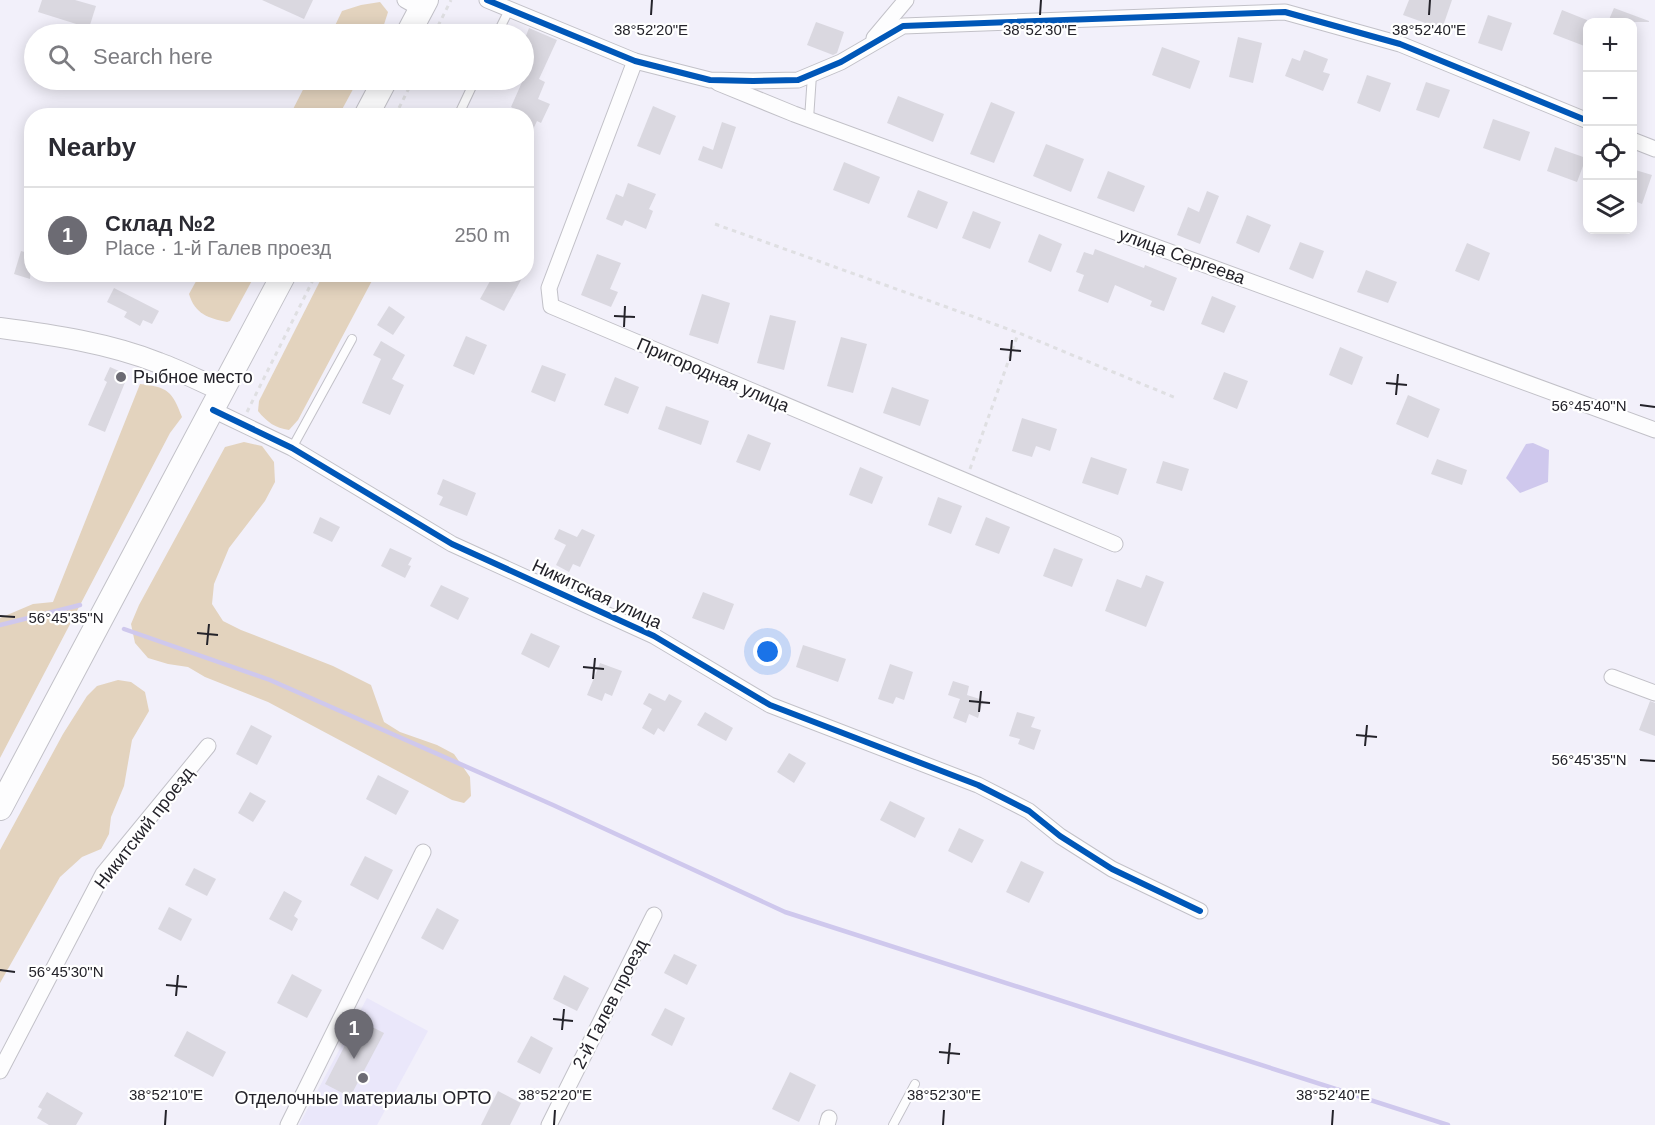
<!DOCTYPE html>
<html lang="en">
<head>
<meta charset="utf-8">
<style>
  :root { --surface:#fff; --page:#f2f2f3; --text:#2b2b33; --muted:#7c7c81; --line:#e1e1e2; --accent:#6c6b73 }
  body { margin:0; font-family:Arial,sans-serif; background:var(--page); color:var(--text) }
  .controls { position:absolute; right:18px; top:18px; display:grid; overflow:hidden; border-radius:12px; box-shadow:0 3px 15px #0003 }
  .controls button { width:54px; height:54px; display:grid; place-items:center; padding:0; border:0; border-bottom:2px solid var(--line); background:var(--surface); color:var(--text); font:30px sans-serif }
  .you { position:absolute; left:768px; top:652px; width:21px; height:21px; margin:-15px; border:4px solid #fff; border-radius:50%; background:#1a73e8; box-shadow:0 0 0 9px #1a73e833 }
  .badge { display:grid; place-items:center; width:39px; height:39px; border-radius:50%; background:var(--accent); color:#fff; font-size:20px; font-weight:700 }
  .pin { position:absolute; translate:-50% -50px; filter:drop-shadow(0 2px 3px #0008) }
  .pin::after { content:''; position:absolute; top:32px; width:21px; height:18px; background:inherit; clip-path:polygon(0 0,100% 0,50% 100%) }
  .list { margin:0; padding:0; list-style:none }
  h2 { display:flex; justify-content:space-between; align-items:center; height:78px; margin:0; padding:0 24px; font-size:26px }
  h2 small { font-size:20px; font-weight:400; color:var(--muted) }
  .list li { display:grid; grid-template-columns:39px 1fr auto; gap:18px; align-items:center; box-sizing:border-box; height:96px; padding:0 24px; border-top:2px solid var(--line) }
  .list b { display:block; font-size:22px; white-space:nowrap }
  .list p { margin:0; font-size:20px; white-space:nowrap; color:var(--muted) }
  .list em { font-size:20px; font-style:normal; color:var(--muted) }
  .icon { flex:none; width:33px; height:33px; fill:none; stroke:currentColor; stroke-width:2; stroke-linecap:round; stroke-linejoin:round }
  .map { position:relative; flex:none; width:1655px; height:1125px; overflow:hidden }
  .search { position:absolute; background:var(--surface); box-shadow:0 3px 15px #0003; left:24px; top:24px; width:510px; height:66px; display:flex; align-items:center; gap:15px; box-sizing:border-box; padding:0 21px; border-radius:33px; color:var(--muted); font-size:22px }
  .panel { position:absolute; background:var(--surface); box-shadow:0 3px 15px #0003; left:24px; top:108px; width:510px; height:174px; border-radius:24px }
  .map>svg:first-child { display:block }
  .built { fill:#eae7fa }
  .forest { fill:#e3d3be }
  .water { fill:#cfc8ed }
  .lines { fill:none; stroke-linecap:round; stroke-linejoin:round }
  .stream { stroke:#cfc8ed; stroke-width:4.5 }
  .building { fill:#dad8e0 }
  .service-casing { stroke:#c2c1c8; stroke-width:10 }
  .minor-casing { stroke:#c2c1c8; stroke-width:17 }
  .tertiary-casing { stroke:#c2c1c8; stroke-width:22 }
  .primary-casing { stroke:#c2c1c8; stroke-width:26 }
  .path { stroke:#dfdfe2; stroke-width:3; stroke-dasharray:4.5 4.5; stroke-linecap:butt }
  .service { stroke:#fdfdfe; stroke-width:8 }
  .minor { stroke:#fdfdfe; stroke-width:15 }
  .tertiary { stroke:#fdfdfe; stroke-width:20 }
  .primary { stroke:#fdfdfe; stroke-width:24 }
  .cycleway-casing { stroke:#fff; stroke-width:10 }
  .cycleway { stroke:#0057b8; stroke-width:6 }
  .ticks { fill:none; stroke:#24232a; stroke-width:2 }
  .poi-dot { fill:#6c6b73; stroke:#fff; stroke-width:2 }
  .labels { text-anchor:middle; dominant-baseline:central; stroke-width:4.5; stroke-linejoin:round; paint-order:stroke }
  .street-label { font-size:18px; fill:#24232a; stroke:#fff }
  .poi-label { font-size:18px; fill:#24232a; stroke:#fff; text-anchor:start }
  .ticks-label { font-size:15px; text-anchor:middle; fill:#24232a; stroke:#fff; stroke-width:4.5; stroke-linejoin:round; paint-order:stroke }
</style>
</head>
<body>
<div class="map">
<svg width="1655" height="1125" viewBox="0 0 1655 1125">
  <rect width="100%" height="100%" fill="#f2f0fa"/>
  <polygon class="built" points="367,998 428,1031 377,1125 299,1125"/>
  <g class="forest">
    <polygon points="380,2 388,12 381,34 331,34 342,11 361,5"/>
    <polygon points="308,80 358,80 339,115 290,115"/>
    <path d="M200,274H255V275L230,321L227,322C208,318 195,314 189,294Z"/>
    <path d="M323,275H375L298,420L289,430C275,428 267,422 258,411L259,401Z"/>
    <path d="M140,384C168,387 172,391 182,417L170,433L0,758V618L33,604L53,602Z"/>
    <polygon points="244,442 262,446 274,462 275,482 265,501 229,548 214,584 212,604 223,621 241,630 333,666 371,685 384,722 400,732 437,745 454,754 470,777 471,796 464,803 452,800 268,702 205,677 188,667 168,664 148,658 135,643 131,624 139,605 225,447"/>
    <polygon points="118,680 131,682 145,692 149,711 132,740 124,786 111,817 109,834 101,849 82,857 60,877 0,983 0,850 63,734 87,696 97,686"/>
  </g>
  <polygon class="water" points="1533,443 1549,450 1548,482 1520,493 1506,478 1526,444"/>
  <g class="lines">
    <g class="stream">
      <polyline points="0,625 80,605"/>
      <polyline points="124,629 270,680 553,805 785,912 1448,1125"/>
    </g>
  </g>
  <g class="building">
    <polygon points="42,0 75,0 96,6 89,28 38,12"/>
    <polygon points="262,0 313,0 304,19"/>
    <polygon points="1409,0 1452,0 1442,29 1403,15"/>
    <polygon points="1614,8 1649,21 1649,22 1608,22"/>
    <polygon points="1562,10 1587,20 1587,47 1553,34"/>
    <polygon points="1488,15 1512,23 1502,51 1478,43"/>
    <polygon points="816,22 844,32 837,53 833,55 807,45"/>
    <polygon points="529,28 557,40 539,79 545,82 538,99 550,104 541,123 537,121 526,144 526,116 515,116 517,110 511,107 534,55 524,50 524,41"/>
    <polygon points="1238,37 1262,43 1253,83 1229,77"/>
    <polygon points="1162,47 1200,61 1190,89 1152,75"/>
    <polygon points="1304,50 1328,59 1323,72 1330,74 1323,91 1285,76 1292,58 1300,61"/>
    <polygon points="1367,75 1391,83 1380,112 1357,103"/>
    <polygon points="1426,82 1450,90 1439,118 1416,110"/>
    <polygon points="898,96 944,114 933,142 887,123"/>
    <polygon points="991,102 1015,112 994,163 970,154"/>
    <polygon points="653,106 676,116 660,155 637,146"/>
    <polygon points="1493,119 1530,132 1520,161 1483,148"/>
    <polygon points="722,122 736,127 722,169 698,160 703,146 713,150"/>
    <polygon points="1046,144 1084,159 1071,192 1033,176"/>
    <polygon points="1555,147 1586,158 1577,182 1547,171"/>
    <polygon points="844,162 880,177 869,204 833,190"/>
    <polygon points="1632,169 1652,175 1642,204 1632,200"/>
    <polygon points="1108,171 1145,186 1134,212 1097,198"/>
    <polygon points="628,183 656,194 649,209 653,211 646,229 625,220 622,226 606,219 616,194 623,197"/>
    <polygon points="918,190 948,202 937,229 907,217"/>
    <polygon points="1207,191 1219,196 1200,244 1177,235 1188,207 1199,212"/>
    <polygon points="973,211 1001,222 990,249 962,238"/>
    <polygon points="1247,215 1271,225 1259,253 1236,243"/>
    <polygon points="1039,234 1062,244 1051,272 1028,262"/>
    <polygon points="1300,242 1324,251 1313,279 1289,269"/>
    <polygon points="1467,243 1490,253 1479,281 1455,271"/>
    <polygon points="1095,249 1144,268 1145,265 1177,278 1164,311 1150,306 1152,301 1115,285 1108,303 1078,291 1084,275 1076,272 1084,252 1093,255"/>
    <polygon points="21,251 32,254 30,279 14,274"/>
    <polygon points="597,254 621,263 610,289 618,292 611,307 581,295"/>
    <polygon points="1366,270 1397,282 1388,303 1357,292"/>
    <polygon points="494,274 511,274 521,280 504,311 480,299"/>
    <polygon points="114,288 159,311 152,324 143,320 140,326 124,317 127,312 107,302"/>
    <polygon points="702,294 730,303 718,344 689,335"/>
    <polygon points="1212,296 1236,306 1224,333 1201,324"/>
    <polygon points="389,306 405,317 393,335 377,325"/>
    <polygon points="770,315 796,321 784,370 757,363"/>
    <polygon points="466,336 487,345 474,375 453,366"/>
    <polygon points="841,337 867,344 853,393 827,386"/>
    <polygon points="381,341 405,355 392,379 404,385 390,415 362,403 381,359 373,355"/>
    <polygon points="1340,347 1363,357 1352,385 1329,375"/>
    <polygon points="542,365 566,374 555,402 531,392"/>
    <polygon points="110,367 128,375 105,432 88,425 107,382 104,380"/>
    <polygon points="1224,372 1248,381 1237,409 1213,399"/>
    <polygon points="615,377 639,387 628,414 604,405"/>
    <polygon points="892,387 929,400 920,426 883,413"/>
    <polygon points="1408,395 1440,409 1428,438 1396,424"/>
    <polygon points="666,406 709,421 701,445 658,429"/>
    <polygon points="1022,418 1057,429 1050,451 1036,446 1032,457 1012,451"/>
    <polygon points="748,434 771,443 760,471 736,462"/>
    <polygon points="1091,457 1127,469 1118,495 1082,483"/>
    <polygon points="1437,459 1467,470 1462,485 1431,474"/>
    <polygon points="1163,461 1189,469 1182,491 1156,483"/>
    <polygon points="860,467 883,477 872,504 849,495"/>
    <polygon points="443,479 476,493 467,516 439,505 443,497 437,494"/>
    <polygon points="938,497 962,506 951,534 928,525"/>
    <polygon points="320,517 340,527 332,542 313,533"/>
    <polygon points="986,517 1010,527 999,554 975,545"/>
    <polygon points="559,529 577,537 582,529 595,535 580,567 573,564 569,572 556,565 566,545 554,539"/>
    <polygon points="390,548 412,558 408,565 411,566 405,578 381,566"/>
    <polygon points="1054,548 1083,559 1072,587 1043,576"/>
    <polygon points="1146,575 1164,582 1146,627 1105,611 1117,579 1141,588"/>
    <polygon points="441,585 469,598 458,620 430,606"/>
    <polygon points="703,592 734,604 724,630 692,618"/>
    <polygon points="531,633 560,646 549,668 521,654"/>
    <polygon points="803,645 846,659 838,682 796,667"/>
    <polygon points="600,663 622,671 612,696 605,693 602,701 587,695"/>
    <polygon points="890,664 913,672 904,700 896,697 893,704 878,699"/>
    <polygon points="953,681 969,686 967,695 983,700 978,718 969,714 966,723 953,718 960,699 948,695"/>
    <polygon points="649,693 665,701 669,694 682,701 664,732 658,728 654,735 642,728 652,709 643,704"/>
    <polygon points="1650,701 1655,703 1655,736 1639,730"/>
    <polygon points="705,712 733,728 726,741 697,725"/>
    <polygon points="1017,712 1035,717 1031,727 1041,730 1034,750 1018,744 1020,739 1009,736"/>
    <polygon points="251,725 272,736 257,765 236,754"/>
    <polygon points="789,753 806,763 794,783 777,772"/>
    <polygon points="378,775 409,791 396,815 366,799"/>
    <polygon points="250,792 266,801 253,822 238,813"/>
    <polygon points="890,801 925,818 915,838 880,820"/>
    <polygon points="959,828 984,840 972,863 948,851"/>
    <polygon points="365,856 393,870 378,900 350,885"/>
    <polygon points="1021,861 1044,872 1029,903 1006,892"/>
    <polygon points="194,868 216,879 207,896 185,885"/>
    <polygon points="284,891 302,901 294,916 298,919 292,931 269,919"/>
    <polygon points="169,907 192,919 181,941 158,929"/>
    <polygon points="437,908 459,920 443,950 421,938"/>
    <polygon points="674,954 697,965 687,985 664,973"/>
    <polygon points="292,974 322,990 307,1018 277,1003"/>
    <polygon points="564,975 589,988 577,1011 553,999"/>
    <polygon points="665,1008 685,1018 672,1046 651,1035"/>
    <polygon points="358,1020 384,1033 350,1097 325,1084"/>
    <polygon points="187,1031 226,1052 213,1077 174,1056"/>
    <polygon points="531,1036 553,1048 540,1074 517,1062"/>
    <polygon points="790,1072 816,1085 799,1122 772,1109"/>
    <polygon points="498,1091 521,1103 510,1125 481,1125"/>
    <polygon points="47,1092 83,1113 76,1125 49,1125 37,1118 42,1109 38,1107"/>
  </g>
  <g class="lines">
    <g class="service-casing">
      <g id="service">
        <polyline points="497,34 509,10"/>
        <polyline points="458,116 475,80"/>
        <polyline points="809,119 812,75"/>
        <polyline points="292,448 352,339"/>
        <polyline points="893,1125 915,1084"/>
      </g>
    </g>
    <g class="minor-casing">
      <g id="minor">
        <polyline points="405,0 421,9"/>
        <polyline points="487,0 635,61 710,80 753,81 798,80 841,62 903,26 1285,12 1400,44 1588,121"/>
        <polyline points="874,38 906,0"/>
        <polyline points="635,61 549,288 551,306 1115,544"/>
        <polyline points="718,83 794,114 1655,430"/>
        <polyline points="1632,140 1655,149"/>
        <polyline points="213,410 292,448 452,544 654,636 770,705 978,785 1029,811 1060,836 1112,869 1200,911"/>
        <polyline points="1612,677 1655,693"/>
        <polyline points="0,1071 103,874 208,746"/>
        <polyline points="288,1125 423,852"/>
        <polyline points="549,1125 654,915"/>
        <polyline points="827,1125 829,1118"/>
      </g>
    </g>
    <g class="tertiary-casing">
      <path id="tertiary" d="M0,328C53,335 109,343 159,363C181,371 202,382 223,391"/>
    </g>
    <g class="primary-casing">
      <g id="primary">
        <polyline points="408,34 426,0"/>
        <polyline points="366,116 385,80"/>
        <polyline points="0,808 284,274"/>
      </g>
    </g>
    <g class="path">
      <polyline points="434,34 451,0"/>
      <polyline points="395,116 413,80"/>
      <polyline points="715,224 1019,333 1176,398"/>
      <polyline points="247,412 316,274"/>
      <polyline points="970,469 1018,334"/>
    </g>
    <use href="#service" class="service"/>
    <use href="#minor" class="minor"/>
    <use href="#tertiary" class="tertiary"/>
    <use href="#primary" class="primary"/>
    <g class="cycleway-casing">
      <g id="cycleway">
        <polyline points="487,0 635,61 710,80 753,81 798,80 841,62 903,26 1285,12 1400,44 1588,121"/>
        <polyline points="213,410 292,448 452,544 654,636 770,705 978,785 1029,811 1060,836 1112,869 1200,911"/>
      </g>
    </g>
    <use href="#cycleway" class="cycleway"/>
  </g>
  <path class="ticks" d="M651,15L652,0M1040,15L1041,0M1429,15L1430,0M614,316L635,317M624,327L625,306M1000,349L1021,351M1010,361L1012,340M1386,383L1407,385M1396,395L1398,374M1640,405L1655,407M0,616L15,617M197,633L218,635M207,645L209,624M583,667L604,669M593,679L595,658M969,701L990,703M979,712L981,691M1356,735L1377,737M1365,746L1367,725M1640,760L1655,761M0,970L15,972M166,985L187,987M176,996L178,975M553,1019L573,1021M562,1030L564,1009M939,1052L960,1054M948,1064L950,1043M165,1125L166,1110M554,1125L555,1110M943,1125L944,1110M1332,1125L1333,1110"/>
  <g class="poi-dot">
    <circle cx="121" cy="377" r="6"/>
    <circle cx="363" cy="1078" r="6"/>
  </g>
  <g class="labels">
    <g class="street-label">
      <text transform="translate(1182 256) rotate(20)">улица Сергеева</text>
      <text transform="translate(713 375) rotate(23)">Пригородная улица</text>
      <text transform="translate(597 594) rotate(25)">Никитская улица</text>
      <text transform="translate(144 828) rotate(-52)">Никитский проезд</text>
      <text transform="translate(610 1004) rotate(-63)">2-й Галев проезд</text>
    </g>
    <g class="poi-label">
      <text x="133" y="377">Рыбное место</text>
      <text x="363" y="1098" text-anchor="middle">Отделочные материалы ОРТО</text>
    </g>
  </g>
  <g class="ticks-label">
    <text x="651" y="35">38°52'20"E</text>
    <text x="1040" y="35">38°52'30"E</text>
    <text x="1429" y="35">38°52'40"E</text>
    <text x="1589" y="411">56°45'40"N</text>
    <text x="66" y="623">56°45'35"N</text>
    <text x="1589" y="765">56°45'35"N</text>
    <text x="66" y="977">56°45'30"N</text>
    <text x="166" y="1100">38°52'10"E</text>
    <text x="555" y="1100">38°52'20"E</text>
    <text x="944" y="1100">38°52'30"E</text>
    <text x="1333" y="1100">38°52'40"E</text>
  </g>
</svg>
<div class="controls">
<button>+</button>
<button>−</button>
<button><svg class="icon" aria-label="locate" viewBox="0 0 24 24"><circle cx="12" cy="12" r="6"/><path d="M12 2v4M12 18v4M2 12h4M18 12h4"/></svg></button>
<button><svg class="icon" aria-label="layers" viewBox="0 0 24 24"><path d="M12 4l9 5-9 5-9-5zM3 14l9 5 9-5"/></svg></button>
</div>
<div class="you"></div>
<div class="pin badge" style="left:354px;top:1059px">1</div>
<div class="search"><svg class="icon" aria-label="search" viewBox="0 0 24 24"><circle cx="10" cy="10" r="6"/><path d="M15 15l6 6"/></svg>Search here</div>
<section class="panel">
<h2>Nearby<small></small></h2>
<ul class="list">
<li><span class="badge">1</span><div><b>Склад №2</b><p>Place · 1-й Галев проезд</p></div><em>250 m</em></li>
</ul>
</section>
</div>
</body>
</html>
